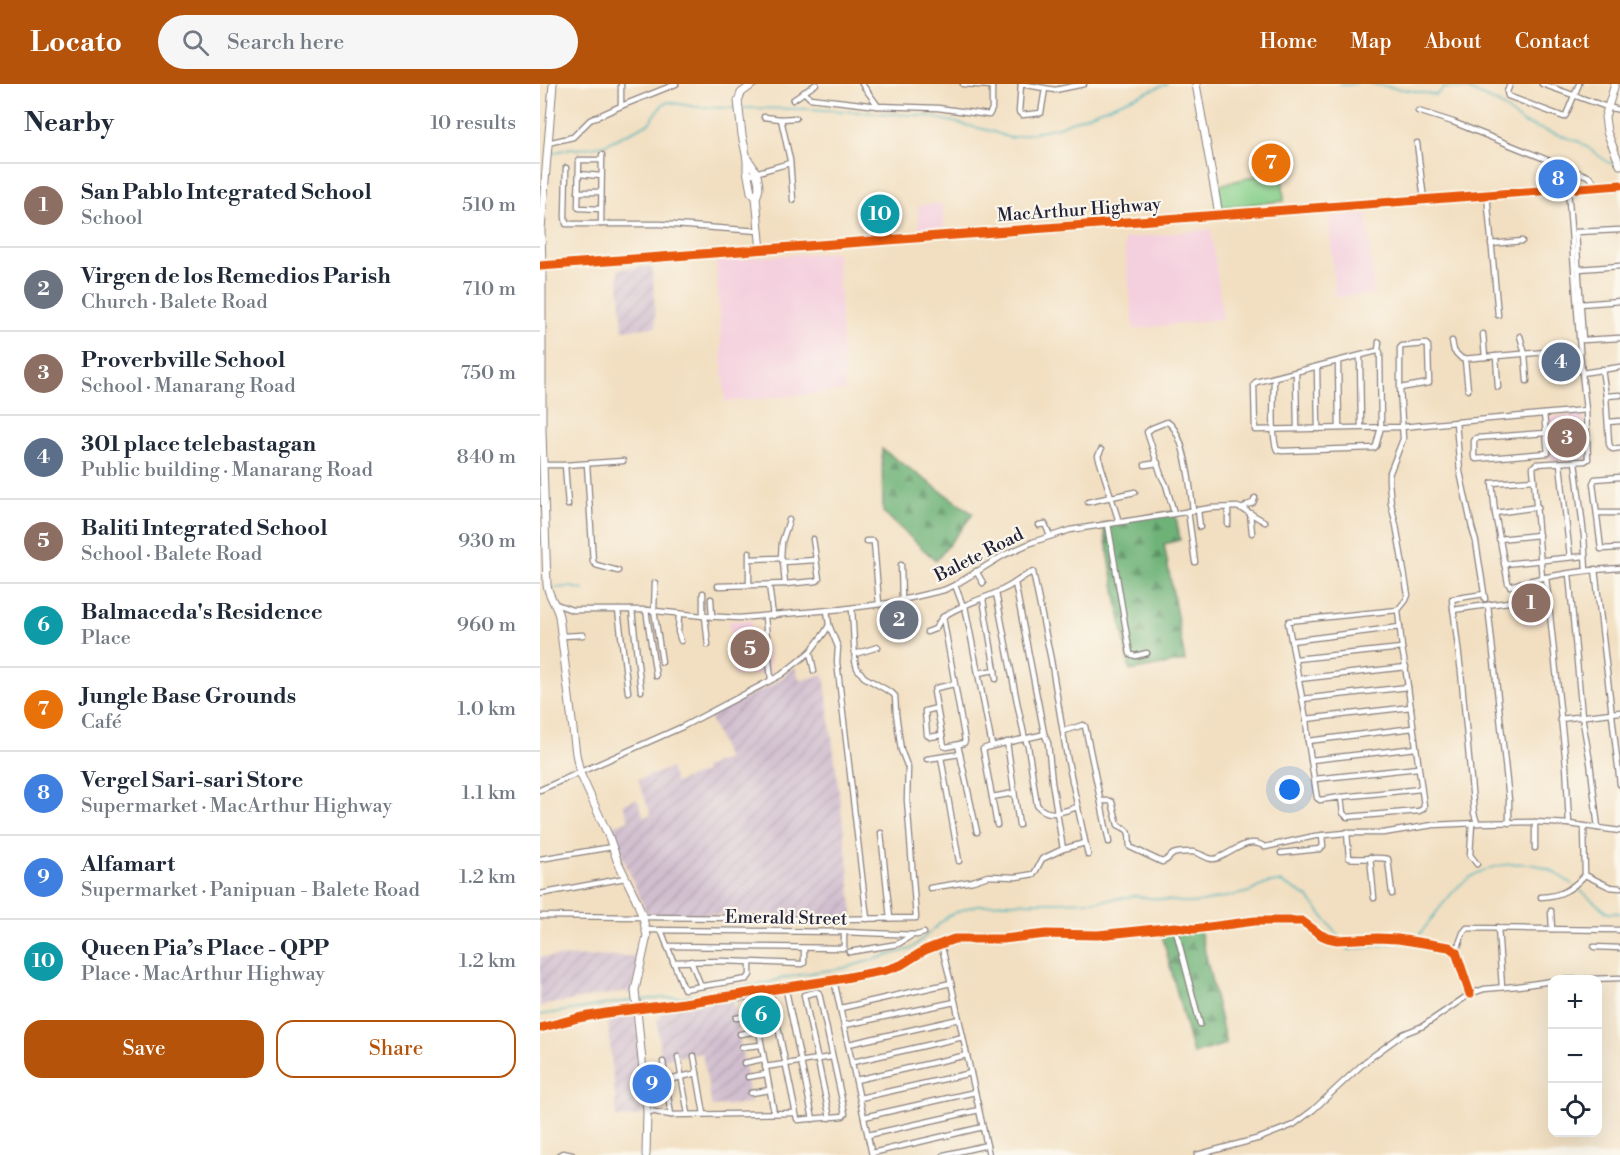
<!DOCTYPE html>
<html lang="en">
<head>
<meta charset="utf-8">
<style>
  :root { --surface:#fff; --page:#f6f6f7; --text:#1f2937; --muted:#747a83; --line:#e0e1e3; --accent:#b45309 }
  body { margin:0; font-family:"Libre Bodoni",serif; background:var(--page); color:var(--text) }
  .controls { position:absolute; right:18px; bottom:18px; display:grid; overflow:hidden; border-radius:12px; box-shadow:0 6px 24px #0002 }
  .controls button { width:54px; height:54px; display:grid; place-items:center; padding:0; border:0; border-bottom:2px solid var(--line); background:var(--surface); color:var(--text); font:30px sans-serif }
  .you { position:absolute; left:750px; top:706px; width:21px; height:21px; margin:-15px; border:4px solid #fff; border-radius:50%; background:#1a73e8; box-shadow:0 0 0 9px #1a73e833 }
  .badge { display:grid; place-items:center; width:39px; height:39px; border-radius:50%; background:var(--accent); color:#fff; font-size:20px; font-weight:700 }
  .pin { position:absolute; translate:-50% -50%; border:3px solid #fff; box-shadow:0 2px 6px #0006 }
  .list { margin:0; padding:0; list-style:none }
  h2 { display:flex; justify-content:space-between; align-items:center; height:78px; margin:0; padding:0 24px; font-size:26px }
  h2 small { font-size:20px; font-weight:400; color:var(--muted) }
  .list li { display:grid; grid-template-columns:39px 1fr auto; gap:18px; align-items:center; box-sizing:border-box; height:84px; padding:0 24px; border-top:2px solid var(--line) }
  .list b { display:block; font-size:22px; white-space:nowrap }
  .list p { margin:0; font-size:20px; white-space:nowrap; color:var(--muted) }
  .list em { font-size:20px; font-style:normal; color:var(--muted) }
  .actions { display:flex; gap:12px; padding:18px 24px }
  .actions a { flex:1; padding:14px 0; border:2px solid var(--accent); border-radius:18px; text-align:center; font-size:21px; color:var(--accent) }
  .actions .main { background:var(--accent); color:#fff }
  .icon { flex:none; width:33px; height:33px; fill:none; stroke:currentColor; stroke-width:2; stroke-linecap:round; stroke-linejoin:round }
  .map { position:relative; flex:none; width:1080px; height:1071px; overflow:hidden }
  header { display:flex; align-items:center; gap:36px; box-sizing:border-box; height:84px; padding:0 30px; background:var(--accent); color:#fff }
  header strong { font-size:28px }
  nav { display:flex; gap:33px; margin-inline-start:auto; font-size:21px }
  .search { width:420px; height:54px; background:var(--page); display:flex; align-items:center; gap:15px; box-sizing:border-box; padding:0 21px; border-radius:33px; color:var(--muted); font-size:22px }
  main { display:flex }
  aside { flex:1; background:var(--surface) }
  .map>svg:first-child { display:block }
  .built { fill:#f4cfde }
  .industrial { fill:url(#industrial-furrows) }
  .forest { fill:url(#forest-firs); stroke:#486a5a; stroke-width:1.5 }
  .park { fill:#88d08c; stroke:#557964; stroke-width:1.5 }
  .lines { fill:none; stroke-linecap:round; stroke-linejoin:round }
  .stream { stroke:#3fafba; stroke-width:1.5 }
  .street-casing { stroke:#8a807e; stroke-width:7 }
  .secondary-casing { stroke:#8a807e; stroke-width:9 }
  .highway-casing { stroke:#8a807e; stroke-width:11 }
  .street { stroke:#fff; stroke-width:4.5 }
  .secondary { stroke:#fff; stroke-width:7 }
  .highway { stroke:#fff; stroke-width:9 }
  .cycleway-casing { stroke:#fbf7ec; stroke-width:13 }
  .cycleway { stroke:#e8590c; stroke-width:9 }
  .labels { text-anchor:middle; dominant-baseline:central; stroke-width:4.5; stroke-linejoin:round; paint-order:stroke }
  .street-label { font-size:18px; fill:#22223b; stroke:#fbf7ec }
</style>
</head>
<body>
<header>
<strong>Locato</strong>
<div class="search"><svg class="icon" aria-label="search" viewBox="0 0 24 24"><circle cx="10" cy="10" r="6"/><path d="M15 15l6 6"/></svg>Search here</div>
<nav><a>Home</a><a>Map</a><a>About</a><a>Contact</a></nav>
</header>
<main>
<aside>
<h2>Nearby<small>10 results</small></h2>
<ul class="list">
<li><span class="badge" style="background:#8d6e63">1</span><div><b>San Pablo Integrated School</b><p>School</p></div><em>510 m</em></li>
<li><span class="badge" style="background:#6b7280">2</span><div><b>Virgen de los Remedios Parish</b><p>Church · Balete Road</p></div><em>710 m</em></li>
<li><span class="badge" style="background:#8d6e63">3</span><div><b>Proverbville School</b><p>School · Manarang Road</p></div><em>750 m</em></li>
<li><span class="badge" style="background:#5c6f8a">4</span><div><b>301 place telebastagan</b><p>Public building · Manarang Road</p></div><em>840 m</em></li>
<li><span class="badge" style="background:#8d6e63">5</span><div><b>Baliti Integrated School</b><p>School · Balete Road</p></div><em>930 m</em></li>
<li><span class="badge" style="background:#0f9aa8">6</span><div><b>Balmaceda's Residence</b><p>Place</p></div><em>960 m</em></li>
<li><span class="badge" style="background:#e8710a">7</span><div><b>Jungle Base Grounds</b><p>Café</p></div><em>1.0 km</em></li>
<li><span class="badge" style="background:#3f7fe0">8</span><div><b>Vergel Sari-sari Store</b><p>Supermarket · MacArthur Highway</p></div><em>1.1 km</em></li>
<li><span class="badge" style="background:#3f7fe0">9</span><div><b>Alfamart</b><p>Supermarket · Panipuan - Balete Road</p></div><em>1.2 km</em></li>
<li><span class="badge" style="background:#0f9aa8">10</span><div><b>Queen Pia’s Place - QPP</b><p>Place · MacArthur Highway</p></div><em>1.2 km</em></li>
</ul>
<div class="actions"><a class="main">Save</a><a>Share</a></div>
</aside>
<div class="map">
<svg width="1080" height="1071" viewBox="0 0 1080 1071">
  <defs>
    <pattern id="industrial-furrows" width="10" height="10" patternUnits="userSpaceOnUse" patternTransform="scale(1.5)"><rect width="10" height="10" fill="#d0bdce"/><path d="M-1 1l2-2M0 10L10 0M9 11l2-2" fill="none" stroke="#b2a2b2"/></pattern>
    <pattern id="forest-firs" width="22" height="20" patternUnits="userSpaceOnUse" patternTransform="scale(1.5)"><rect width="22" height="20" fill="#6eb278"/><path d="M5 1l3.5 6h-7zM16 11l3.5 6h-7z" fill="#5a9064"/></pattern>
  </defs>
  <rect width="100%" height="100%" fill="#fbf7ec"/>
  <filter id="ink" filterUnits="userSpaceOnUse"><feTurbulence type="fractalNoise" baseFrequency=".0167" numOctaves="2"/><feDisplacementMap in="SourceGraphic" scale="12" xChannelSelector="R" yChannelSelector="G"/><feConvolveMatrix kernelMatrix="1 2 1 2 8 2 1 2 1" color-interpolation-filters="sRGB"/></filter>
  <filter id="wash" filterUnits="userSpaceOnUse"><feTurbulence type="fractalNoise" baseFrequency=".008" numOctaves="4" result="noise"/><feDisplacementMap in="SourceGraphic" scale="24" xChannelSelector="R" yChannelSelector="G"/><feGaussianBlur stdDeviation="1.35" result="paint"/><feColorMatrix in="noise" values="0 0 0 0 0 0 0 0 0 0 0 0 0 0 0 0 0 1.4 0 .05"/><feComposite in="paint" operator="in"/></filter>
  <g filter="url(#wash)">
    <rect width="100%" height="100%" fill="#f2dfc1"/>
    <g class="built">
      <polygon points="402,119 404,144 379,145 378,122"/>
      <polygon points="827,130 834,210 795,213 789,132"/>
      <polygon points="671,145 683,235 594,245 584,155"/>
      <polygon points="297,168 305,307 185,318 176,176"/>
      <polygon points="1044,330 1046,376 1011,379 1008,333"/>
      <polygon points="997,498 1002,538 984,541 980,501"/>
      <polygon points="211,536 213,560 227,559 230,589 194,592 189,537"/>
    </g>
    <g class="industrial">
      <polygon points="112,182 116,243 83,246 78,185"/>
      <polygon points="255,583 260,597 284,590 308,780 313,832 107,830 70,743 89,736 83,720 97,715 104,733 111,731 98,696 130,684 135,699 165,688 163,684 187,675 169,632 235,599"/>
      <polygon points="99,872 92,910 88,910 87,907 0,922 0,873"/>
      <polygon points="193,916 211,1019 172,1023 162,969 121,975 117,935 122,934 119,925"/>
      <polygon points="95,926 105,1027 101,1032 77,1034 67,930"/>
    </g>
    <g class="forest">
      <polygon points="342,365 433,430 396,477 343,428"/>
      <polygon points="635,427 640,456 624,460 645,577 590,587 563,440"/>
      <polygon points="660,846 686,960 653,970 621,847"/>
    </g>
    <polygon class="park" points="741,74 744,117 682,123 676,102 720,91 718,75"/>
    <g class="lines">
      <g class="stream">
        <polyline points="800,0 806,1 816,0"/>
        <polyline points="832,0 896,11 904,4 927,5 959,20 983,39 1040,58 1069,79 1076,79"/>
        <polyline points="203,24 269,25 387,32 451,47 470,54 518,43 627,0"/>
        <polyline points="9,70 31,64 38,65 64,61 109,39 123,20 129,18 156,23 195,24"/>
        <polyline points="12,504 31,503 44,506"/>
        <polyline points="1036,803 1068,829 1080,829"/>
        <path d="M875,856C890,838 903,817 920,801C942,781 985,772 1012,787C1019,791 1025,796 1032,800"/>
        <polyline points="99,916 140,913 228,899 243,894 276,888 304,884 371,865 408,832 424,825 437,821 446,821 462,819 558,817 595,812 649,819 663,818 709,808 728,799 741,798 769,814 809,866 861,858"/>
        <polyline points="0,931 94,916"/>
      </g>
    </g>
  </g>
  <g filter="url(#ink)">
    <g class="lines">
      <g class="street-casing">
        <g id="street">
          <polyline points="322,0 338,22"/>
          <polyline points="423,0 452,2"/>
          <polyline points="481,0 479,28 482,31 501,29 505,5"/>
          <polyline points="481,0 515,6 544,0"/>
          <polyline points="970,0 967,8 968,12 1024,33 1026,31 1039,0"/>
          <polyline points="1002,0 1067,23 1080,26"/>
          <polyline points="264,8 270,14 338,22 398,24 449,31 452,25 452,0"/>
          <polyline points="253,16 276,0"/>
          <polyline points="81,22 136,0"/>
          <polyline points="878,27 913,38 1050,93 1057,102"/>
          <polyline points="224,33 241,35 256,34"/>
          <polyline points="241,35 250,76 253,116"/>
          <polyline points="8,59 33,53 50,36 81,22 81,0"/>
          <polyline points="877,59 884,116"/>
          <polyline points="26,84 25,133 26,140 120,140 219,147"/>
          <polyline points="39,90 61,92"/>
          <polyline points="208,91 250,79"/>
          <polyline points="38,108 61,108"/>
          <polyline points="947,111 958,231"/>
          <polyline points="61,125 39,124 38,123 39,76 61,76"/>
          <polyline points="61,140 62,71"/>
          <polyline points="1080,146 1036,148 1043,256 1080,254"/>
          <polyline points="951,160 982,157"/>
          <polyline points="1039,185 1080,182"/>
          <polyline points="1040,220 1080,217"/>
          <polyline points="943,250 945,273"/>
          <polyline points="980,252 985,270 987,297"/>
          <path d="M912,257L914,267L922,275L1006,268L1012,269C1019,280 1029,279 1041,279"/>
          <polyline points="838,267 839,258"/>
          <polyline points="820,272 821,343"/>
          <polyline points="956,272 958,303"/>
          <polyline points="925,276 928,306"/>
          <polyline points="798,278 799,344"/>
          <polyline points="777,283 778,345"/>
          <polyline points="1062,285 1066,312 1069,360 1071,364 1073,365 1080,364"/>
          <polyline points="756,289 757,345"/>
          <polyline points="1042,289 1080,283"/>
          <path d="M734,294C734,310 731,354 737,366L742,367L834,364L836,362L841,343L840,268L837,267L716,298L714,301L715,346C764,345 813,344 862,343L1046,326"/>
          <polyline points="1066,312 1080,311"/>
          <polyline points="1004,330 1008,369 936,375 934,373 934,357 936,354 1006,349"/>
          <polyline points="916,338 920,388 932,444 936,458 945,515"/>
          <polyline points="1068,338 1080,337"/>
          <polyline points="561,366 558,372 579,438"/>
          <polyline points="1035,378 1044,452 1046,486"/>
          <polyline points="47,380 53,478 56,481 78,487"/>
          <polyline points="1020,380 1030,473"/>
          <polyline points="4,381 25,381 83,377"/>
          <polyline points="25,381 28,421"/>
          <polyline points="605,381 618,379"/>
          <polyline points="1080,393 1055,395 1053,399 1061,465 1080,464"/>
          <path d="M994,396L952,399L955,429L968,499L970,502L973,501C1008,491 1044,486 1080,484"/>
          <polyline points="548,418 595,408"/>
          <polyline points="703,425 707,421 713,419 715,414"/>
          <polyline points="658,426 660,443"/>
          <polyline points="648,427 655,478"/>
          <path d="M634,429L626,401L621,391L607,348L612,344L627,338C645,347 651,407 653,427"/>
          <polyline points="710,429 712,449"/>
          <polyline points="955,429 998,423"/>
          <polyline points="1057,429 1080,429"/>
          <polyline points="568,440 590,570 595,572 607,569"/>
          <polyline points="688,440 688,424"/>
          <polyline points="499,441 505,440 510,452"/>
          <polyline points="959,455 999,451"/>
          <polyline points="326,457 333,457 334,458 339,520"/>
          <polyline points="241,474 242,458 249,436"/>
          <polyline points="210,475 241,474 243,478 245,500"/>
          <polyline points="243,478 276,476"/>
          <polyline points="964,480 1045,472"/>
          <polyline points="361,481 362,516"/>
          <polyline points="1055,485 1080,700"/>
          <polyline points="436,487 443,499"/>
          <polyline points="1029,490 1042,632 1050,678 1058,744"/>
          <polyline points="1006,493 1026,681 1029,740"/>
          <polyline points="1002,494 993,383 996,380 1045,377 1048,375 1046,326 1041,279 1028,104"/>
          <polyline points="115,499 114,526 122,578"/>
          <polyline points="209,501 209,468"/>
          <polyline points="229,501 233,532"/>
          <polyline points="415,501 423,522"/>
          <polyline points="178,502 245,500 277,497 279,495 273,455"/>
          <path d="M456,509L478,623L485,655L488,662L497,721C508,735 523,727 538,723"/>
          <polyline points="171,515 172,533"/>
          <polyline points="16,520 32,526 106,526 163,532 199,534 302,525 349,519 404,506 415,501 464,471 493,458 530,446 671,424 697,423 703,425 725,438"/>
          <polyline points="425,522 452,662"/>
          <polyline points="948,522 969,716 969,739"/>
          <polyline points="78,526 88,608"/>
          <polyline points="92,526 101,607"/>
          <polyline points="106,526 116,592"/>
          <polyline points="287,526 289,541 298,563 297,578 327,835"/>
          <polyline points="858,526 862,564 865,581 884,722 883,725 879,727 807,733 803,729 801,713 780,716 777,714 768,657 766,635 748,539 749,537 858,526 866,516 868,511 856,441 851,420 849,398 849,391 863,355 860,304 860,264 862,262 886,260 888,262 889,299 860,304"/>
          <polyline points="913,526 982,516 980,499"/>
          <polyline points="139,530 138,548 141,557"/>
          <polyline points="163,532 163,509"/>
          <polyline points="165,532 168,561"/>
          <polyline points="225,533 231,596"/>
          <polyline points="403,533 425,657 424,659 407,663 404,662 394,608 396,604 414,600"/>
          <path d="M387,548L395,545C398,541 399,537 403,533C421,520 445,515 464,505C475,500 482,492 493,488L511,576L527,673L548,771"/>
          <polyline points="22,552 43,551"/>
          <polyline points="751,557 860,543"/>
          <polyline points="270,568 274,587"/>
          <polyline points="315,570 338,563"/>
          <polyline points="756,575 862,564"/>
          <polyline points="455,586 456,595"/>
          <polyline points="438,589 455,586 443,515"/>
          <polyline points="759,595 866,583"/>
          <polyline points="762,615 868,603"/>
          <polyline points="397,624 385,627 387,651 390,653 402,651"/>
          <polyline points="766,635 871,623"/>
          <polyline points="1020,635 1080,628"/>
          <polyline points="524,647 543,641 545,642 569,758"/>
          <polyline points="768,657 873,644"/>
          <polyline points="467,658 479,741"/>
          <polyline points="418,661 437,748"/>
          <polyline points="401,673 419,777"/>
          <polyline points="387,675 420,670"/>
          <polyline points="771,676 876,664"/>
          <polyline points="775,695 878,684"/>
          <polyline points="0,706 142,643 241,591 270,568 285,548 289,541"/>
          <polyline points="474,709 452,713 443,665 452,662 501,651 504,649 475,499"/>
          <polyline points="452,713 457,741"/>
          <polyline points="801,713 881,705"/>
          <path d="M561,717H570L572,718L578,741C593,748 588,748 590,763L622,778C627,777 629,773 633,770C638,768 646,768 652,768C661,768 668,778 678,774C693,769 708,751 725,763L775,752L805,749H843L893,741L937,739L995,738L1029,740L1080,747"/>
          <polyline points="995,738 995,764"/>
          <polyline points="932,739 930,771 937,780"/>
          <polyline points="937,739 934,729 921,588 912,515 944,510"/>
          <polyline points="1044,742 1045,791 1070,803 1080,804"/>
          <path d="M807,748L809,774C823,776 835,772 848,775L852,810"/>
          <polyline points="341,749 350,834"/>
          <polyline points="523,765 545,759"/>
          <polyline points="741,769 780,765 783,762 782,751"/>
          <polyline points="830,773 834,814"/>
          <polyline points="0,775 72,763"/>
          <polyline points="390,804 433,797 448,792 476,793 494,790 502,775 523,765 512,698 508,659 504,649"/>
          <polyline points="0,810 85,794"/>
          <path d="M1001,813C1021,812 1031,806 1045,791"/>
          <polyline points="1011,827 1012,845"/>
          <polyline points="0,832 294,835 376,834 367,716 368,684 361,666 356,629 355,612 352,609 324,593 317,584 315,577 312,524"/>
          <polyline points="635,843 660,940"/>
          <polyline points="958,843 962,903"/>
          <polyline points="106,846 304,848 377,851 384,849"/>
          <polyline points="121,846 144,905 207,895 210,891 210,879"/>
          <polyline points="401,860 411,899 449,1071"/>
          <polyline points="127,862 304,864 304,848"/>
          <polyline points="1054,863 1080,864"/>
          <polyline points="309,868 358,860 372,851"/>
          <polyline points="916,868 923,849 927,844 1080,846"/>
          <polyline points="151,877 161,902"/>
          <polyline points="133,878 182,877 262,880 264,879 264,864"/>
          <polyline points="294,896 332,1071"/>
          <polyline points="1019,896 1080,894"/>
          <polyline points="247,911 273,1035"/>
          <polyline points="200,914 229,912 232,914 257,1035 258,1036 303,1032 305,1030 279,909 277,908 264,911 290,1034"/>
          <polyline points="213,914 234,1029"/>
          <polyline points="301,924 411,899"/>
          <polyline points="196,934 216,931"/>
          <polyline points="305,941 415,918"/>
          <polyline points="0,944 38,934 66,929 144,919 294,896 346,886 361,881 385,866 414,855 463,855 506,850 558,851 635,843 654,845 715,837 762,837 781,851 788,854 797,856 838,854 858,855 909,863 916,868 930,910"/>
          <polyline points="200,950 218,947"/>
          <polyline points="309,960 419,935"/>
          <polyline points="202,963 221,961"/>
          <polyline points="154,972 164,1030"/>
          <polyline points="138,973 148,1030"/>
          <polyline points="123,978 131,1031"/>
          <polyline points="313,978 423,953"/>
          <polyline points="204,979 223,975"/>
          <polyline points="225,983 292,973"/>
          <polyline points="208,993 226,990"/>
          <polyline points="316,996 427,971"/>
          <polyline points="125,997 157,989"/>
          <polyline points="211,1009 230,1006"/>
          <polyline points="320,1014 431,989"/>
          <path d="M107,1027C115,1027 122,1030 131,1031L255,1029"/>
          <polyline points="324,1033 435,1008"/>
          <polyline points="328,1051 439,1026"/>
          <polyline points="332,1069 443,1043"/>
          <polyline points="19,1071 23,1069 32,1071"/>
          <polyline points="404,1071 447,1061"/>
          <polyline points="657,1071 720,1054 753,1041 773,1026 826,977 863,950 883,942 930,910 944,905 978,902 1012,897"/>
        </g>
      </g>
      <g class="secondary-casing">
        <g id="secondary">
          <path d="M13,0L1,146L2,182V347L7,501C9,513 16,520 19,532L36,670L40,689L69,753L77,776L96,815L103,834L107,852L95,906L107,1027L106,1071"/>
          <polyline points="213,0 201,9 198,17 202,51 207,75 207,86 211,108 216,113 217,124 221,167"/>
          <polyline points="656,0 679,131"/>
          <polyline points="1075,0 1065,33 1067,48 1080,81"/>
          <path d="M207,75C216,84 223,102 216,113"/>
        </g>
      </g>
      <g class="highway-casing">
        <polyline id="highway" points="0,182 1080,101"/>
      </g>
      <use href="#street" class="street"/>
      <use href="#secondary" class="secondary"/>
      <use href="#highway" class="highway"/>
      <g class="cycleway-casing">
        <g id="cycleway">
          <polyline points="0,182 1080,101"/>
          <polyline points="0,944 38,934 66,929 144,919 294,896 346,886 361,881 385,866 414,855 463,855 506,850 558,851 635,843 654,845 715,837 762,837 781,851 788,854 797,856 838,854 858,855 909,863 916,868 930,910"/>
        </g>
      </g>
      <use href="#cycleway" class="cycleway"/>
    </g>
  </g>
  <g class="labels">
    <g class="street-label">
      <text transform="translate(539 126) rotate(-4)">MacArthur Highway</text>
      <text transform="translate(439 471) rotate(-27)">Balete Road</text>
      <text transform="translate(246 834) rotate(1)">Emerald Street</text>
    </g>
  </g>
</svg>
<div class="controls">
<button>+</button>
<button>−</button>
<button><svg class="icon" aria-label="locate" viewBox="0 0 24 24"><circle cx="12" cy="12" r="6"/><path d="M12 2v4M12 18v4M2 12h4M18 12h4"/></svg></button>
</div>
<div class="you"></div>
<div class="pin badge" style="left:991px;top:519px;background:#8d6e63">1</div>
<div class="pin badge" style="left:359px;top:536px;background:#6b7280">2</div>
<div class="pin badge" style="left:1027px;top:354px;background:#8d6e63">3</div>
<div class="pin badge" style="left:1021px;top:278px;background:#5c6f8a">4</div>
<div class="pin badge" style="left:210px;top:565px;background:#8d6e63">5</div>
<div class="pin badge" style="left:221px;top:931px;background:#0f9aa8">6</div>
<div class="pin badge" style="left:731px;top:79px;background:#e8710a">7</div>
<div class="pin badge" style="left:1018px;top:95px;background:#3f7fe0">8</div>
<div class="pin badge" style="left:112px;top:1000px;background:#3f7fe0">9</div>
<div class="pin badge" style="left:340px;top:130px;background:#0f9aa8">10</div>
</div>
</main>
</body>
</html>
